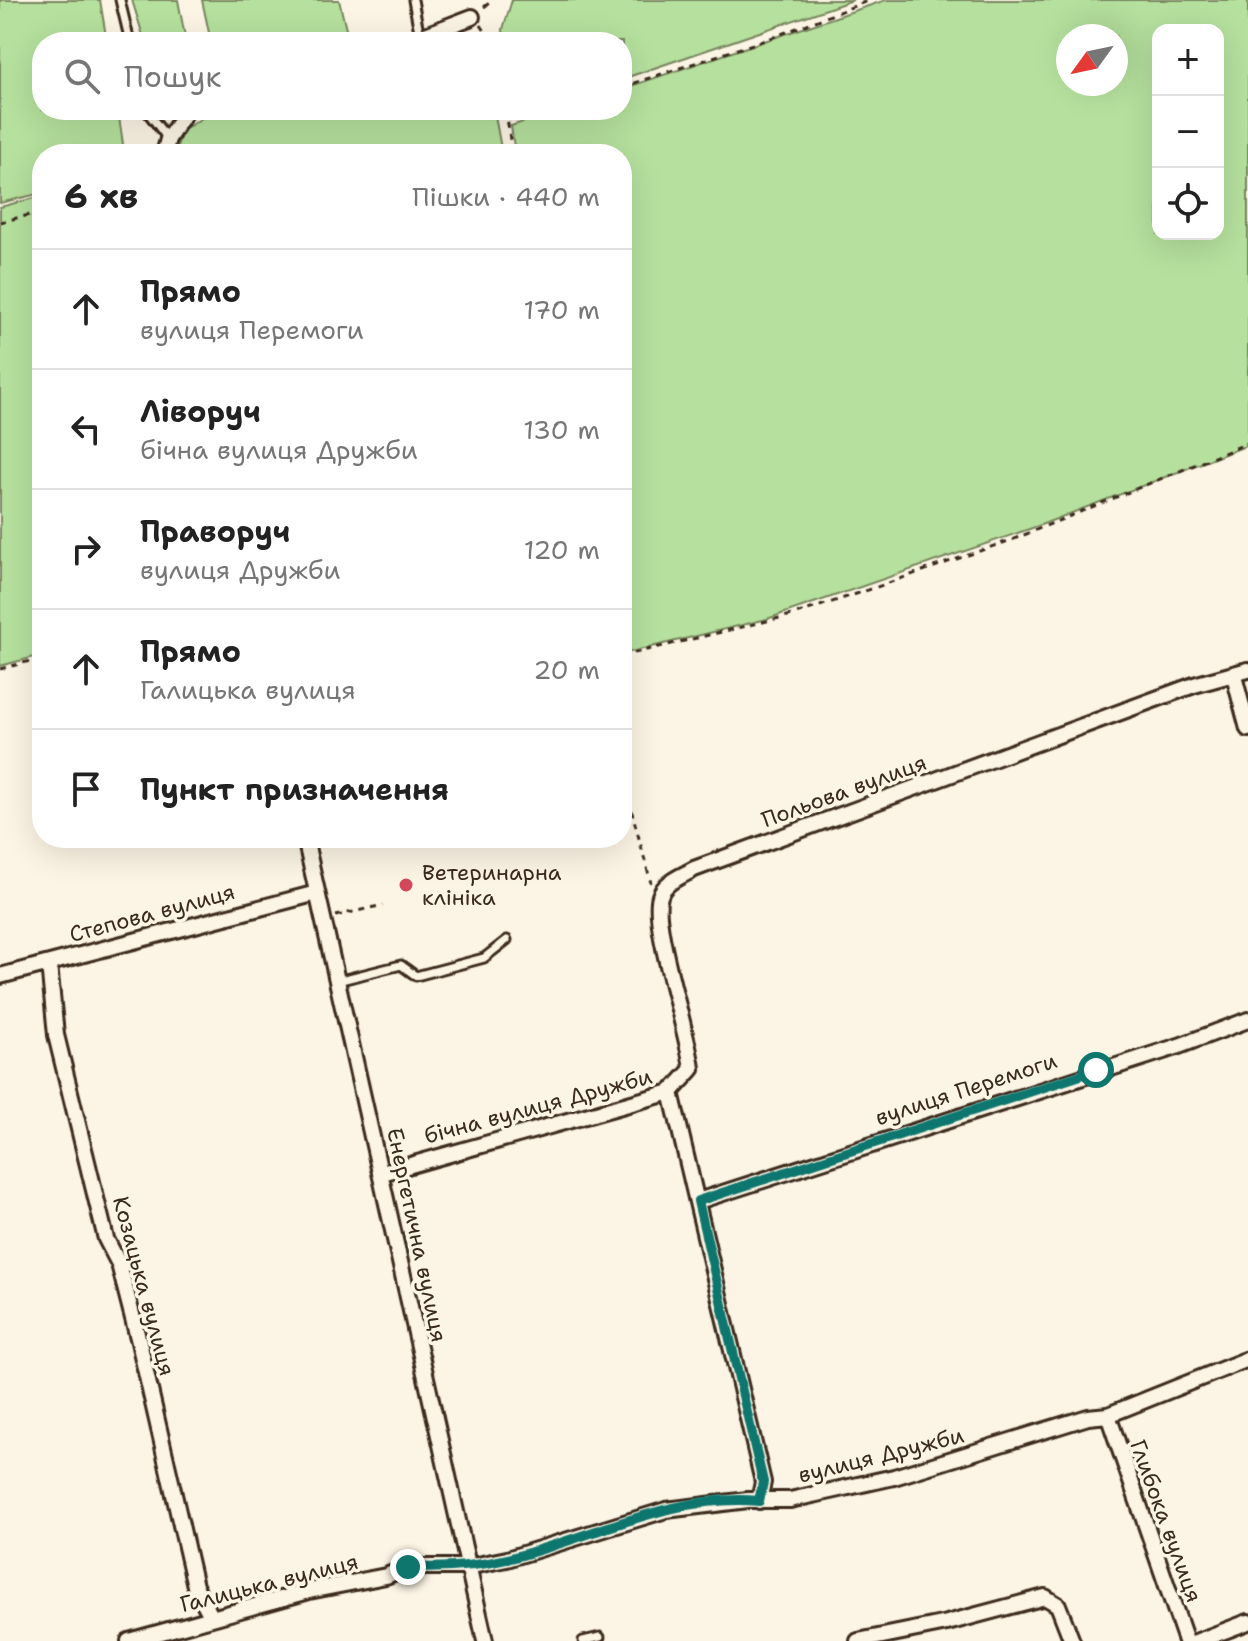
<!DOCTYPE html>
<html lang="uk">
<head>
<meta charset="utf-8">
<style>
  :root { --surface:#fff; --page:#f6f6f6; --text:#222; --muted:#767676; --line:#e0e0e0 }
  body { margin:0; font-family:"Shantell Sans",sans-serif; background:var(--page); color:var(--text) }
  .controls { position:absolute; right:24px; top:24px; display:grid; overflow:hidden; border-radius:16px; box-shadow:0 8px 32px #0002 }
  .controls button { width:72px; height:72px; display:grid; place-items:center; padding:0; border:0; border-bottom:2px solid var(--line); background:var(--surface); color:var(--text); font:40px sans-serif }
  .compass { position:absolute; left:1056px; top:24px; width:72px; height:72px; border-radius:50%; background:var(--surface); box-shadow:0 8px 32px #0002; rotate:237deg }
  .stop { position:absolute; width:24px; height:24px; margin:-18px; border:6px solid #0f766e; border-radius:50%; background:#fff }
  .stop.end { background:#0f766e; border-color:#fff; box-shadow:0 2px 8px #0008 }
  .list { margin:0; padding:0; list-style:none }
  h2 { display:flex; justify-content:space-between; align-items:center; height:104px; margin:0; padding:0 32px; font-size:34px }
  h2 small { font-size:26px; font-weight:400; color:var(--muted) }
  .list li { display:grid; grid-template-columns:52px 1fr auto; gap:24px; align-items:center; box-sizing:border-box; height:120px; padding:0 32px; border-top:2px solid var(--line) }
  .list b { display:block; font-size:30px; white-space:nowrap }
  .list p { margin:0; font-size:26px; white-space:nowrap; color:var(--muted) }
  .list em { font-size:26px; font-style:normal; color:var(--muted) }
  .icon { flex:none; width:44px; height:44px; fill:none; stroke:currentColor; stroke-width:2; stroke-linecap:round; stroke-linejoin:round }
  .map { position:relative; flex:none; width:1248px; height:1641px; overflow:hidden }
  .search { position:absolute; background:var(--surface); box-shadow:0 8px 32px #0002; left:32px; top:32px; width:600px; height:88px; display:flex; align-items:center; gap:20px; box-sizing:border-box; padding:0 28px; border-radius:32px; color:var(--muted); font-size:30px }
  .panel { position:absolute; background:var(--surface); box-shadow:0 8px 32px #0002; left:32px; top:144px; width:600px; height:704px; border-radius:32px }
  .map>svg:first-child { display:block }
  .green { fill:#b5e09d; stroke:#78855e; stroke-width:2; fill-rule:evenodd }
  .lines { fill:none; stroke-linecap:round; stroke-linejoin:round }
  .service-casing { stroke:#3b2a1e; stroke-width:13 }
  .minor-casing { stroke:#3b2a1e; stroke-width:20 }
  .path { stroke:#3b2a1e; stroke-width:3; stroke-dasharray:6 6; stroke-linecap:butt }
  .service { stroke:#fcf5e5; stroke-width:7 }
  .minor { stroke:#fcf5e5; stroke-width:14 }
  .route { stroke:#0f766e; stroke-width:10 }
  .poi-dot { fill:#d1495b; stroke:#fcf5e5; stroke-width:3 }
  .labels { text-anchor:middle; dominant-baseline:central; stroke-width:7; stroke-linejoin:round; paint-order:stroke }
  .street-label { font-size:22px; fill:#3b2a1e; stroke:#fcf5e5 }
  .poi-label { font-size:22px; fill:#3b2a1e; stroke:#fcf5e5; text-anchor:start }
</style>
</head>
<body>
<div class="map">
<svg width="1248" height="1641" viewBox="0 0 1248 1641">
  <rect width="100%" height="100%" fill="#fcf5e5"/>
  <filter id="ink" filterUnits="userSpaceOnUse"><feTurbulence type="fractalNoise" baseFrequency=".0125" numOctaves="2"/><feDisplacementMap in="SourceGraphic" scale="16" xChannelSelector="R" yChannelSelector="G"/><feConvolveMatrix kernelMatrix="1 2 1 2 8 2 1 2 1" color-interpolation-filters="sRGB"/></filter>
  <g filter="url(#ink)">
    <g class="green">
      <polygon points="0,0 100,0 107,42 42,42 42,110 118,110 124,151 121,154 42,154 42,193 0,203"/>
      <polygon points="132,0 178,0 186,42 145,42"/>
      <polygon points="202,0 339,0 349,42 211,42"/>
      <polygon points="512,0 853,0 622,79 622,42 504,42 503,29"/>
      <path d="M886,0H1248V445L1038,526L767,619L622,654V154H515L511,126L560,110H622V89ZM1218,30V234H1158V30ZM1068,36H1116V84H1068Z"/>
      <polygon points="215,110 494,110 502,154 174,154 183,130"/>
      <polygon points="42,196 42,655 0,666 0,207"/>
    </g>
    <g class="lines">
      <g class="service-casing">
        <g id="service">
          <polyline points="120,0 130,42"/>
          <polyline points="413,0 420,37"/>
          <polyline points="146,110 168,139"/>
          <polyline points="337,981 401,965 416,976 484,958 507,940"/>
          <polyline points="583,1641 600,1637"/>
        </g>
      </g>
      <g class="minor-casing">
        <g id="minor">
          <polyline points="407,42 472,17"/>
          <polyline points="164,154 168,139 187,110"/>
          <polyline points="1234,676 1248,729"/>
          <polyline points="305,838 485,1641"/>
          <polyline points="49,964 56,1035 106,1239 119,1264 139,1342 195,1586 211,1616"/>
          <polyline points="0,976 317,893"/>
          <path d="M671,1092L692,1069C688,1030 651,925 660,896C664,882 682,876 694,869L1194,685L1248,670"/>
          <polyline points="382,1173 671,1092 763,1482 759,1501"/>
          <polyline points="698,1201 1179,1046 1248,1020"/>
          <polyline points="1108,1415 1186,1641"/>
          <polyline points="129,1641 309,1591 386,1576 408,1567 467,1567 507,1559 666,1510 748,1500 790,1500 894,1477 1088,1417 1108,1415 1248,1359"/>
          <polyline points="858,1641 947,1623 1045,1597 1058,1605 1072,1641"/>
          <polyline points="1198,1641 1248,1622"/>
        </g>
      </g>
      <g class="path">
        <polyline points="484,7 493,0"/>
        <polyline points="481,25 492,42"/>
        <polyline points="622,87 768,39 870,0"/>
        <polyline points="506,110 512,154"/>
        <polyline points="506,110 526,114 542,110"/>
        <polyline points="0,222 42,212"/>
        <polyline points="622,656 796,614 874,588 1014,539 1248,443"/>
        <polyline points="0,669 42,658"/>
        <polyline points="622,775 651,883"/>
        <polyline points="336,916 383,905"/>
      </g>
      <use href="#service" class="service"/>
      <use href="#minor" class="minor"/>
    </g>
  </g>
  <g class="lines" filter="url(#ink)">
    <path class="route" d="M408,1567C442,1569 474,1567 507,1559C590,1539 671,1493 759,1501L763,1482L698,1201L1096,1070"/>
  </g>
  <circle class="poi-dot" cx="406" cy="885" r="8"/>
  <g class="labels">
    <g class="street-label">
      <text transform="translate(844 791) rotate(-20)">Польова вулиця</text>
      <text transform="translate(152 913) rotate(-15)">Степова вулиця</text>
      <text transform="translate(966 1089) rotate(-18)">вулиця Перемоги</text>
      <text transform="translate(538 1106) rotate(-15)">бічна вулиця Дружби</text>
      <text transform="translate(417 1235) rotate(78)">Енергетична вулиця</text>
      <text transform="translate(144 1286) rotate(75)">Козацька вулиця</text>
      <text transform="translate(881 1455) rotate(-14)">вулиця Дружби</text>
      <text transform="translate(1166 1521) rotate(70)">Глибока вулиця</text>
      <text transform="translate(269 1583) rotate(-14)">Галицька вулиця</text>
    </g>
    <g class="poi-label">
      <text x="422" y="872">Ветеринарна<tspan x="422" dy="25">клініка</tspan></text>
    </g>
  </g>
</svg>
<div class="controls">
<button>+</button>
<button>−</button>
<button><svg class="icon" aria-label="locate" viewBox="0 0 24 24"><circle cx="12" cy="12" r="6"/><path d="M12 2v4M12 18v4M2 12h4M18 12h4"/></svg></button>
</div>
<svg class="compass" viewBox="-18 -18 36 36"><path d="M0-13l5 13h-10z" fill="#e53935"/><path d="M0 13l5-13h-10z" fill="#767676"/></svg>
<div class="stop" style="left:1096px;top:1070px"></div>
<div class="stop end" style="left:408px;top:1567px"></div>
<div class="search"><svg class="icon" aria-label="search" viewBox="0 0 24 24"><circle cx="10" cy="10" r="6"/><path d="M15 15l6 6"/></svg>Пошук</div>
<section class="panel">
<h2>6 хв<small>Пішки · 440 m</small></h2>
<ul class="list">
<li><svg class="icon" aria-label="ahead" viewBox="0 0 24 24"><path d="M12 20V5M6 11l6-6 6 6"/></svg><div><b>Прямо</b><p>вулиця Перемоги</p></div><em>170 m</em></li>
<li><svg class="icon" aria-label="left" viewBox="0 0 24 24"><path d="M17 20v-9H6M10 6l-5 5 5 5"/></svg><div><b>Ліворуч</b><p>бічна вулиця Дружби</p></div><em>130 m</em></li>
<li><svg class="icon" aria-label="right" viewBox="0 0 24 24"><path d="M7 20v-9h11M14 6l5 5-5 5"/></svg><div><b>Праворуч</b><p>вулиця Дружби</p></div><em>120 m</em></li>
<li><svg class="icon" aria-label="ahead" viewBox="0 0 24 24"><path d="M12 20V5M6 11l6-6 6 6"/></svg><div><b>Прямо</b><p>Галицька вулиця</p></div><em>20 m</em></li>
<li><svg class="icon" aria-label="arrive" viewBox="0 0 24 24"><path d="M6 21V4h12l-3 4 3 4H6"/></svg><div><b>Пункт призначення</b></div></li>
</ul>
</section>
</div>
</body>
</html>
